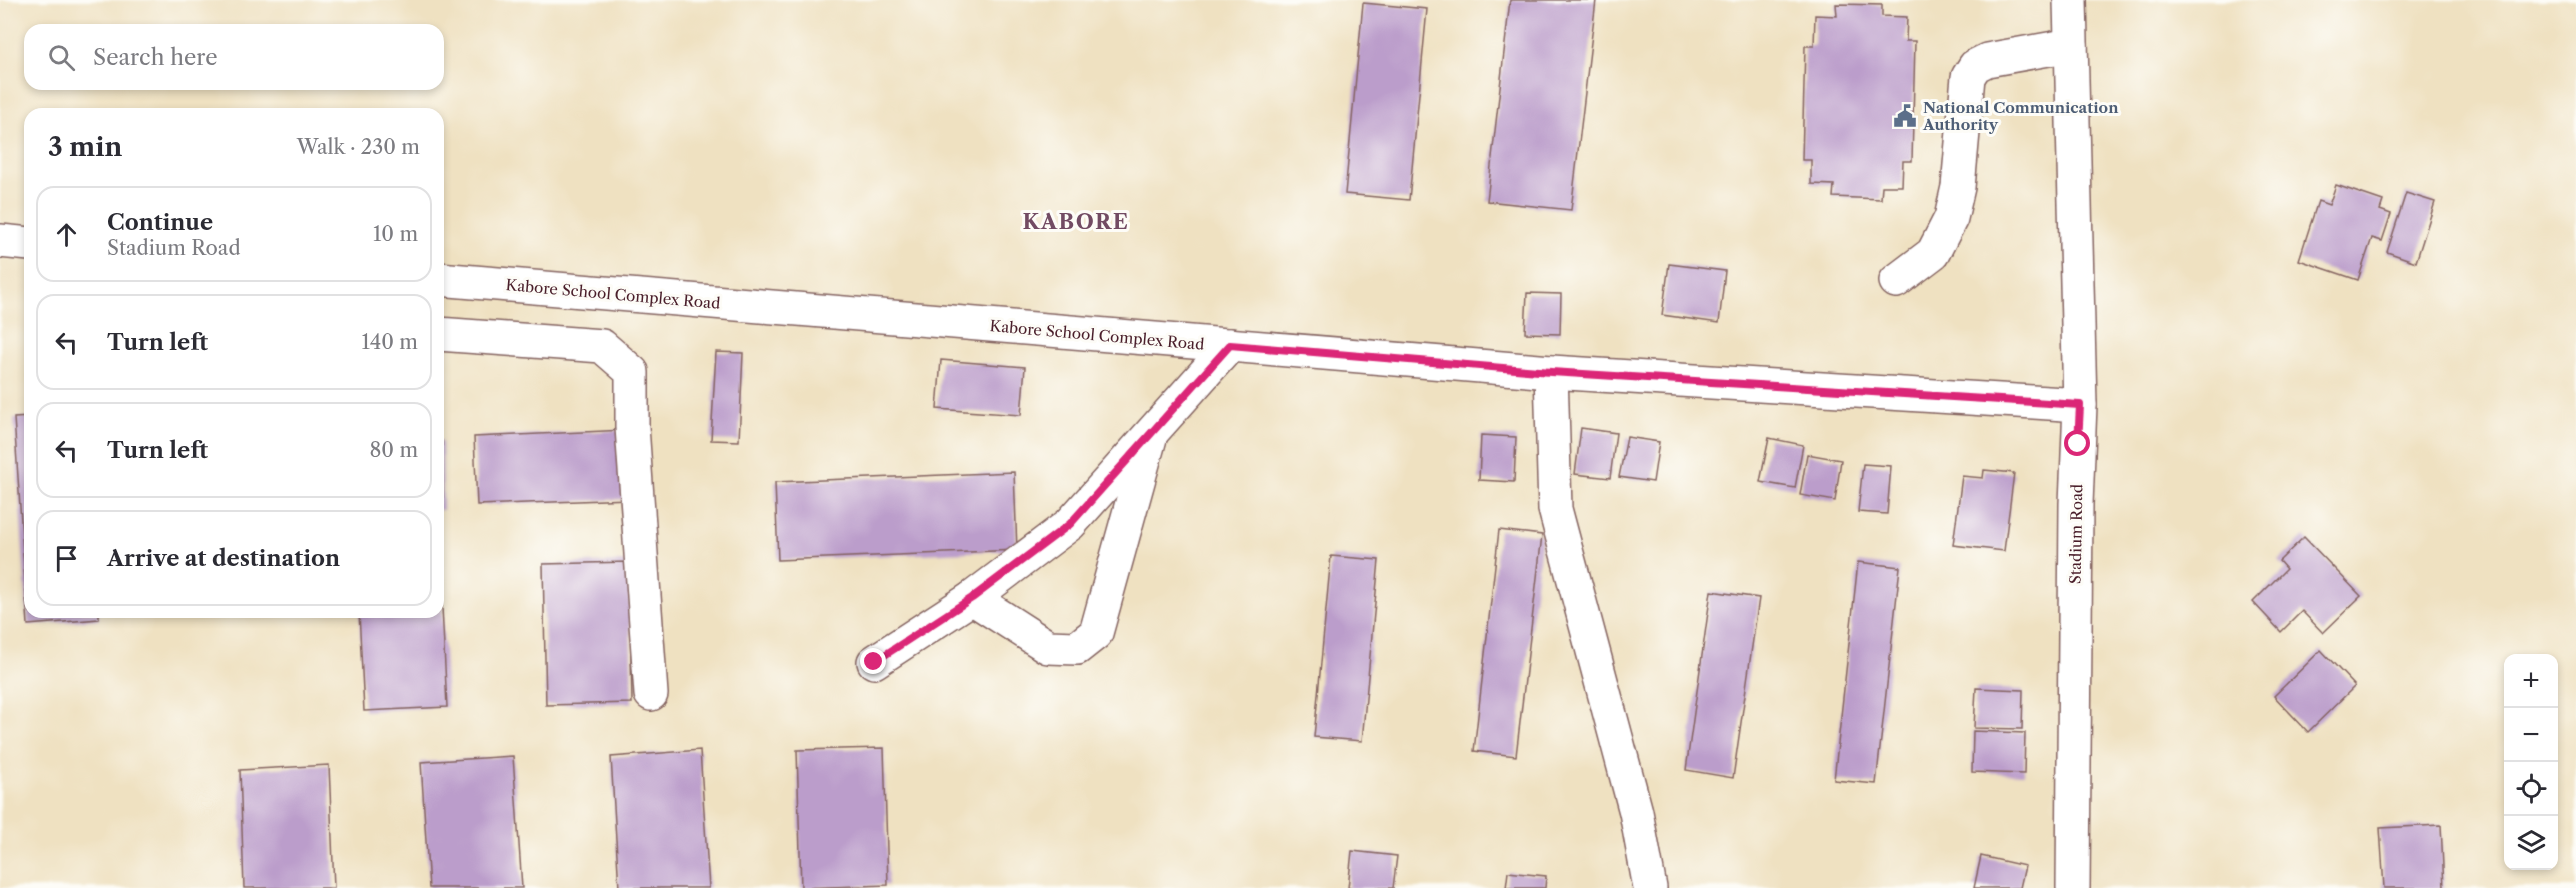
<!DOCTYPE html>
<html lang="en">
<head>
<meta charset="utf-8">
<style>
  :root { --surface:#fff; --page:#f2f2f3; --text:#2b2b33; --muted:#7c7c81; --line:#e1e1e2 }
  body { margin:0; font-family:"Libre Caslon Text",serif; background:var(--page); color:var(--text) }
  .controls { position:absolute; right:18px; bottom:18px; display:grid; overflow:hidden; border-radius:12px; box-shadow:0 3px 9px #0003 }
  .controls button { width:54px; height:54px; display:grid; place-items:center; padding:0; border:0; border-bottom:2px solid var(--line); background:var(--surface); color:var(--text); font:30px sans-serif }
  .stop { position:absolute; width:18px; height:18px; margin:-14px; border:4px solid #db2777; border-radius:50%; background:#fff }
  .stop.end { background:#db2777; border-color:#fff; box-shadow:0 2px 6px #0008 }
  .list { margin:0; padding:0; list-style:none }
  h2 { display:flex; justify-content:space-between; align-items:center; height:78px; margin:0; padding:0 24px; font-size:26px }
  h2 small { font-size:20px; font-weight:400; color:var(--muted) }
  .list li { display:grid; grid-template-columns:39px 1fr auto; gap:18px; align-items:center; box-sizing:border-box; height:96px; margin:0 12px 12px; padding:0 12px; border:2px solid var(--line); border-radius:18px }
  .list b { display:block; font-size:22px; white-space:nowrap }
  .list p { margin:0; font-size:20px; white-space:nowrap; color:var(--muted) }
  .list em { font-size:20px; font-style:normal; color:var(--muted) }
  .icon { flex:none; width:33px; height:33px; fill:none; stroke:currentColor; stroke-width:2; stroke-linecap:round; stroke-linejoin:round }
  .map { position:relative; flex:none; width:2576px; height:888px; overflow:hidden }
  .search { position:absolute; background:var(--surface); box-shadow:0 3px 9px #0003; left:24px; top:24px; width:420px; height:66px; display:flex; align-items:center; gap:15px; box-sizing:border-box; padding:0 21px; border-radius:18px; color:var(--muted); font-size:22px }
  .panel { position:absolute; background:var(--surface); box-shadow:0 3px 9px #0003; left:24px; top:108px; width:420px; height:510px; border-radius:18px }
  .map>svg:first-child { display:block }
  .building { fill:#bb9dcb }
  .lines { fill:none; stroke-linecap:round; stroke-linejoin:round }
  .minor-casing { stroke:#846360; stroke-width:36 }
  .major-casing { stroke:#846360; stroke-width:36 }
  .minor { stroke:#fff; stroke-width:33 }
  .major { stroke:#fff; stroke-width:33 }
  .route { stroke:#db2777; stroke-width:8 }
  .labels { text-anchor:middle; dominant-baseline:central; stroke-width:6; stroke-linejoin:round; paint-order:stroke }
  .service-label { font-size:15px; font-weight:bold; fill:#4e5e75; stroke:#fdfcf7; text-anchor:start }
  .street-label { font-size:15px; fill:#4a1f2b; stroke:#fdfcf7 }
  .district-label { font-size:21px; font-weight:bold; letter-spacing:1.5px; fill:#724b63; stroke:#fdfcf7 }
</style>
</head>
<body>
<div class="map">
<svg width="2576" height="888" viewBox="0 0 2576 888">
  <rect width="100%" height="100%" fill="#fdfcf7"/>
  <filter id="ink" filterUnits="userSpaceOnUse"><feTurbulence type="fractalNoise" baseFrequency=".0167" numOctaves="2"/><feDisplacementMap in="SourceGraphic" scale="12" xChannelSelector="R" yChannelSelector="G"/><feConvolveMatrix kernelMatrix="1 2 1 2 8 2 1 2 1" color-interpolation-filters="sRGB"/></filter>
  <filter id="wash" filterUnits="userSpaceOnUse"><feTurbulence type="fractalNoise" baseFrequency=".008" numOctaves="4" result="noise"/><feDisplacementMap in="SourceGraphic" scale="24" xChannelSelector="R" yChannelSelector="G"/><feGaussianBlur stdDeviation="1.35" result="paint"/><feColorMatrix in="noise" values="0 0 0 0 0 0 0 0 0 0 0 0 0 0 0 0 0 1.4 0 .05"/><feComposite in="paint" operator="in"/></filter>
  <g filter="url(#wash)">
    <rect width="100%" height="100%" fill="#efe1c1"/>
    <g id="blocks">
      <g class="building">
        <polygon points="1510,0 1596,0 1571,210 1487,201"/>
        <polygon points="1363,3 1427,9 1409,200 1345,194"/>
        <polygon points="1836,4 1882,5 1882,16 1907,17 1906,41 1915,41 1912,161 1903,161 1902,186 1882,186 1881,199 1833,197 1834,185 1811,184 1811,160 1802,160 1805,46 1814,46 1815,15 1837,16"/>
        <polygon points="2336,185 2383,201 2380,210 2391,214 2382,241 2372,238 2358,280 2299,260 2318,201 2329,205"/>
        <polygon points="2406,193 2435,202 2416,262 2387,252"/>
        <polygon points="1669,264 1725,271 1719,323 1662,315"/>
        <polygon points="1527,293 1561,294 1560,334 1525,333"/>
        <polygon points="716,352 743,353 739,441 711,440"/>
        <polygon points="941,360 1025,367 1021,415 937,409"/>
        <polygon points="30,417 30,612 99,612 99,619 28,625 14,418"/>
        <polygon points="1581,428 1616,433 1610,478 1575,474"/>
        <polygon points="626,430 629,499 477,505 474,437"/>
        <polygon points="1481,435 1516,437 1514,482 1479,480"/>
        <polygon points="1627,437 1659,442 1653,482 1619,477"/>
        <polygon points="1769,438 1803,445 1795,488 1760,482"/>
        <polygon points="438,441 442,441 443,510 438,510"/>
        <polygon points="1807,454 1841,460 1835,501 1800,495"/>
        <polygon points="1863,464 1891,466 1887,514 1858,512"/>
        <polygon points="1984,470 2014,473 2004,551 1953,545 1962,476 1983,478"/>
        <polygon points="1014,472 1017,550 778,560 775,482"/>
        <polygon points="1499,530 1542,535 1516,756 1474,751"/>
        <polygon points="2304,537 2361,596 2323,633 2302,611 2281,632 2253,602 2286,569 2279,561"/>
        <polygon points="1331,556 1379,560 1362,741 1314,737"/>
        <polygon points="629,562 632,703 546,705 543,564"/>
        <polygon points="1858,562 1900,567 1876,784 1834,780"/>
        <polygon points="438,567 440,567 447,707 364,711 359,612 438,612"/>
        <polygon points="1711,591 1759,598 1733,778 1686,770"/>
        <polygon points="2321,650 2355,686 2308,732 2274,696"/>
        <polygon points="1976,688 2023,690 2022,729 1974,728"/>
        <polygon points="1973,731 2025,733 2024,774 1972,772"/>
        <polygon points="884,748 888,885 801,888 797,750"/>
        <polygon points="700,750 709,888 619,888 611,757"/>
        <polygon points="513,756 522,888 429,888 421,762"/>
        <polygon points="329,765 334,888 244,888 240,770"/>
        <polygon points="2441,825 2444,888 2384,888 2380,828"/>
        <polygon points="1352,851 1397,856 1393,888 1348,888"/>
        <polygon points="1981,856 2025,866 2020,888 1974,888"/>
        <polygon points="1508,872 1546,876 1545,888 1506,888"/>
      </g>
    </g>
  </g>
  <g filter="url(#ink)">
    <use href="#blocks" fill-opacity="0" stroke="#846360" stroke-width="1.5"/>
    <g class="lines">
      <g class="minor-casing">
        <g id="minor">
          <polyline points="0,241 30,244"/>
          <polyline points="438,279 1551,372 2080,405"/>
          <polyline points="1896,281 1933,253 1951,218 1958,187 1968,77 1975,66 1987,60 2071,45"/>
          <polyline points="438,334 602,346 632,372 632,427 651,694"/>
          <polyline points="1551,372 1555,509 1636,812 1650,888"/>
          <polyline points="972,598 1048,647 1077,648 1096,633 1150,438"/>
          <polyline points="874,662 972,598 1070,524 1230,345"/>
        </g>
      </g>
      <g class="major-casing">
        <polyline id="major" points="2070,0 2080,405 2076,504 2073,888"/>
      </g>
      <use href="#minor" class="minor"/>
      <use href="#major" class="major"/>
    </g>
  </g>
  <g class="lines" filter="url(#ink)">
    <polyline class="route" points="874,662 972,598 1070,524 1230,345 1551,372 2080,405 2078,444"/>
  </g>
  <defs>
    <g id="civic-bare" transform="scale(1.8)"><path d="M-.6-6.5H3V-4.5H.6V-3L4-1V1h2V6H-6V1h2V-1L-.6-3ZM-1.2 2.5V6h2.4V2.5Z" fill="#5c6f8a" stroke="#fdfcf7" stroke-width="2.5" paint-order="stroke"/></g>
  </defs>
  <g fill-rule="evenodd">
    <use href="#civic-bare" x="1905" y="116"/>
  </g>
  <g class="labels">
    <g class="service-label">
      <text x="1923" y="107">National Communication<tspan x="1923" dy="17">Authority</tspan></text>
    </g>
    <g class="street-label">
      <text transform="translate(613 294) rotate(5)">Kabore School Complex Road</text>
      <text transform="translate(1097 335) rotate(5)">Kabore School Complex Road</text>
      <text transform="translate(2076 534) rotate(-89)">Stadium Road</text>
    </g>
    <g class="district-label">
      <text x="1076" y="221">KABORE</text>
    </g>
  </g>
</svg>
<div class="controls">
<button>+</button>
<button>−</button>
<button><svg class="icon" aria-label="locate" viewBox="0 0 24 24"><circle cx="12" cy="12" r="6"/><path d="M12 2v4M12 18v4M2 12h4M18 12h4"/></svg></button>
<button><svg class="icon" aria-label="layers" viewBox="0 0 24 24"><path d="M12 4l9 5-9 5-9-5zM3 14l9 5 9-5"/></svg></button>
</div>
<div class="stop" style="left:2078px;top:444px"></div>
<div class="stop end" style="left:874px;top:662px"></div>
<div class="search"><svg class="icon" aria-label="search" viewBox="0 0 24 24"><circle cx="10" cy="10" r="6"/><path d="M15 15l6 6"/></svg>Search here</div>
<section class="panel">
<h2>3 min<small>Walk · 230 m</small></h2>
<ul class="list">
<li><svg class="icon" aria-label="ahead" viewBox="0 0 24 24"><path d="M12 20V5M6 11l6-6 6 6"/></svg><div><b>Continue</b><p>Stadium Road</p></div><em>10 m</em></li>
<li><svg class="icon" aria-label="left" viewBox="0 0 24 24"><path d="M17 20v-9H6M10 6l-5 5 5 5"/></svg><div><b>Turn left</b></div><em>140 m</em></li>
<li><svg class="icon" aria-label="left" viewBox="0 0 24 24"><path d="M17 20v-9H6M10 6l-5 5 5 5"/></svg><div><b>Turn left</b></div><em>80 m</em></li>
<li><svg class="icon" aria-label="arrive" viewBox="0 0 24 24"><path d="M6 21V4h12l-3 4 3 4H6"/></svg><div><b>Arrive at destination</b></div></li>
</ul>
</section>
</div>
</body>
</html>
